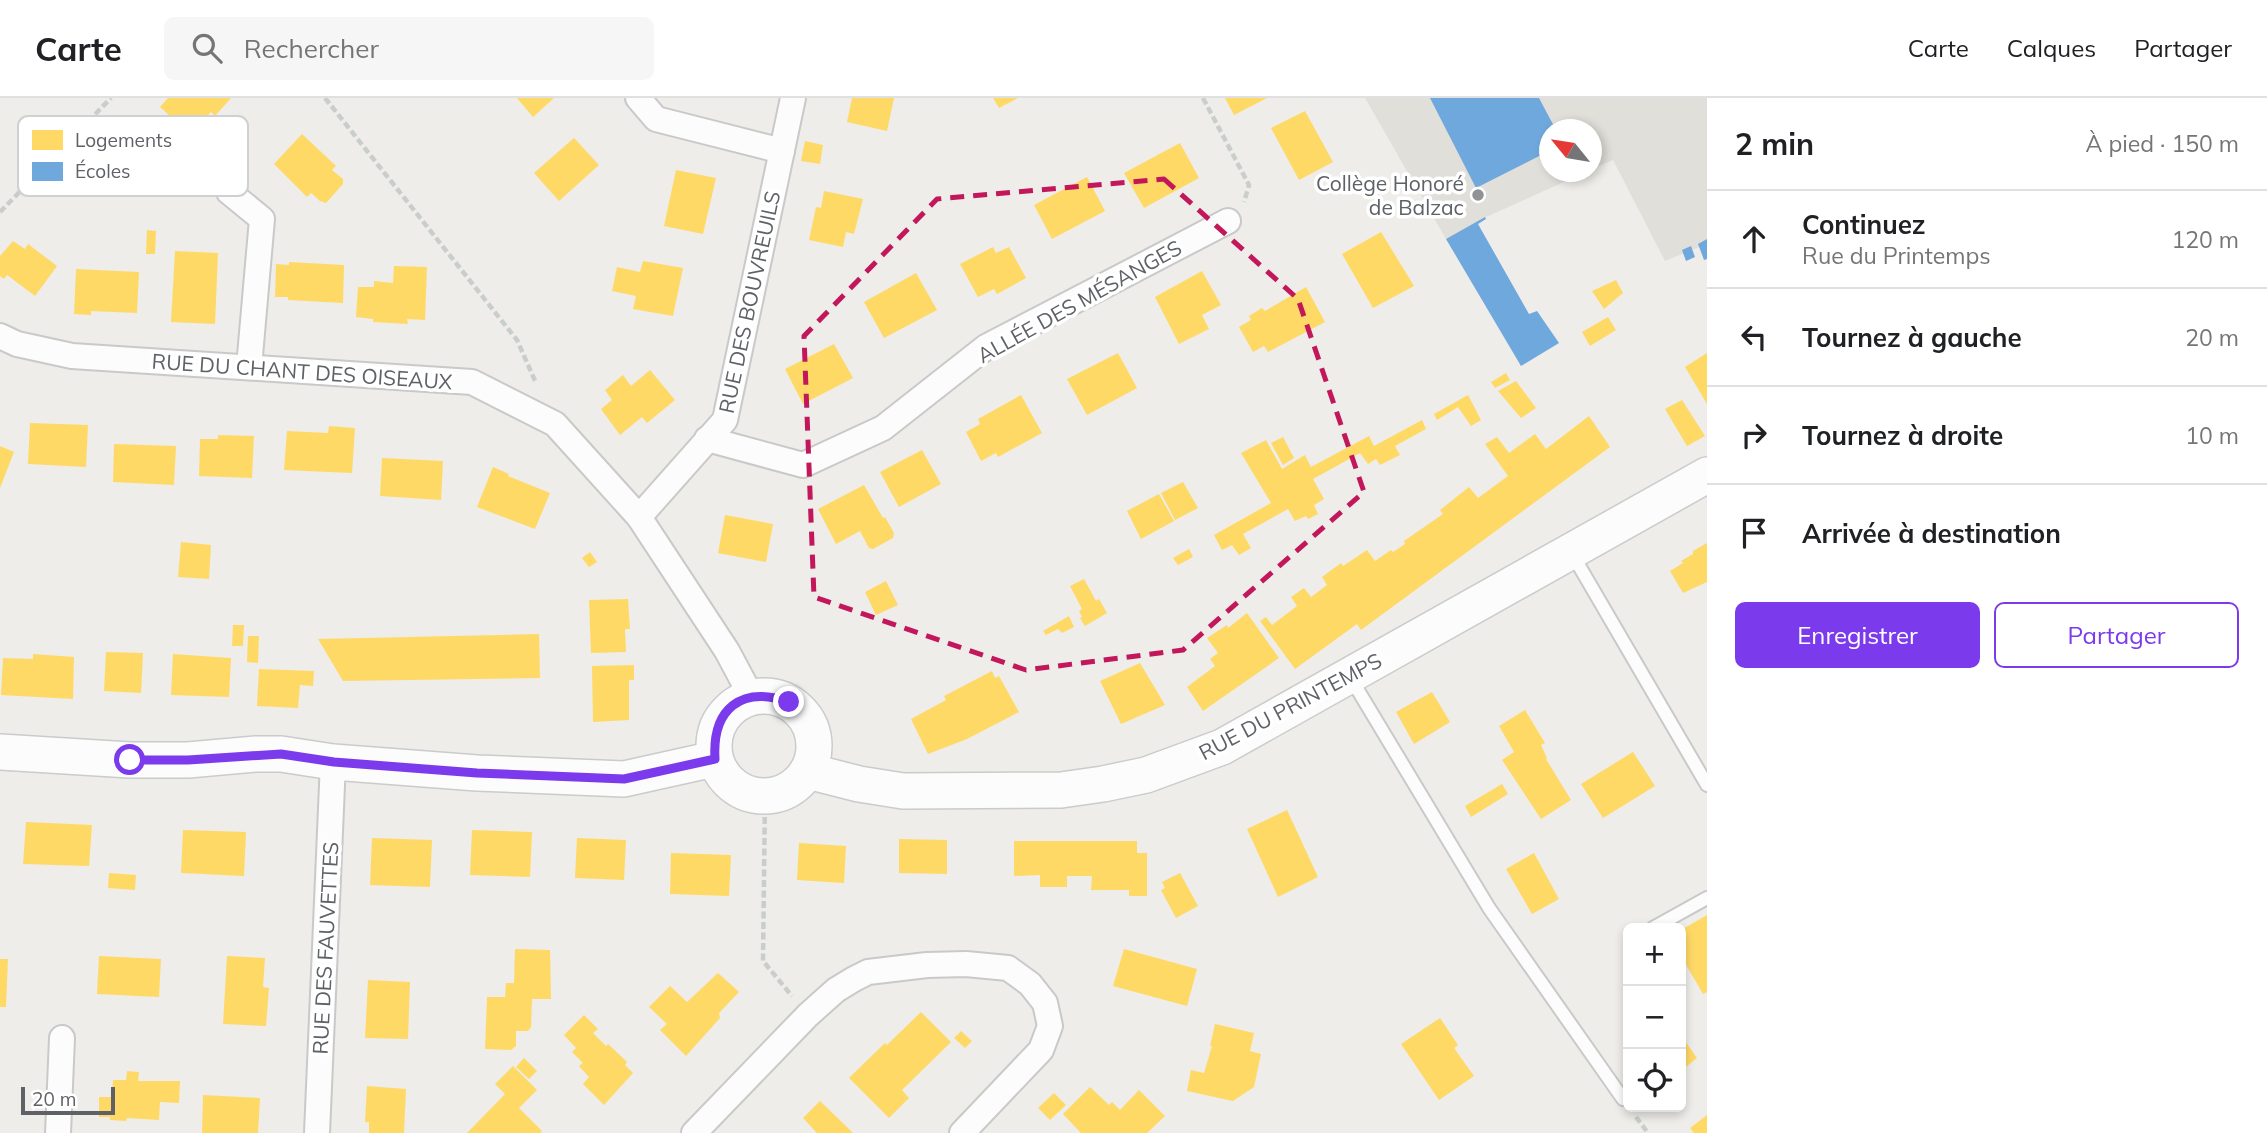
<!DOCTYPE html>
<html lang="fr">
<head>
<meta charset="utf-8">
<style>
  :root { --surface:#fff; --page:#f6f6f6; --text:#202124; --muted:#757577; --line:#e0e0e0; --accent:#7c3aed }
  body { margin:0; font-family:Mulish,sans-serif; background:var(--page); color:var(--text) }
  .controls { position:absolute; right:21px; bottom:21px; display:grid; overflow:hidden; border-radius:10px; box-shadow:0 4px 10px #0003 }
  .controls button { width:63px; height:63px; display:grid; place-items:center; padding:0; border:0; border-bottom:2px solid var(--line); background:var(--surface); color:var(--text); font:35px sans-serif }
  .compass { position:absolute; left:1539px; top:21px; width:63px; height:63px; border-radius:50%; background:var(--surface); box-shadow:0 4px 10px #0003; rotate:300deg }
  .scale { position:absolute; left:21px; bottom:18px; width:94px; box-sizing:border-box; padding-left:7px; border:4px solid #5e6166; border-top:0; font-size:19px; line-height:24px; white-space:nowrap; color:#5e6166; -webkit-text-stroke:5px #fff; paint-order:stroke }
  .stop { position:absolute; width:21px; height:21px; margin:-16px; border:5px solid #7c3aed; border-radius:50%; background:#fff }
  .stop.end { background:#7c3aed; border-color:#fff; box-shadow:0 2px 7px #0008 }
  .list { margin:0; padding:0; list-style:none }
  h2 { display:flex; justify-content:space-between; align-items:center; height:91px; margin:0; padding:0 28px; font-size:30px }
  h2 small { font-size:23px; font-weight:400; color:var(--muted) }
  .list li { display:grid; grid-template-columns:46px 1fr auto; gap:21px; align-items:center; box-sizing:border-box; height:98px; padding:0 28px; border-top:2px solid var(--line) }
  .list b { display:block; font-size:26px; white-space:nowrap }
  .list p { margin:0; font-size:23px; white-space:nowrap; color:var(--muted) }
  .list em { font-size:23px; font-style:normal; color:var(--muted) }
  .actions { display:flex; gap:14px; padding:21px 28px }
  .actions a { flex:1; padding:16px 0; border:2px solid var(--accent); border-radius:10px; text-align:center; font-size:24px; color:var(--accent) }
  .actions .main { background:var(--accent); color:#fff }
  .icon { flex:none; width:38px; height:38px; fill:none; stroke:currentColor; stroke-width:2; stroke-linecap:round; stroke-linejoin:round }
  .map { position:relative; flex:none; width:1707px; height:1035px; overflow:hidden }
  header { display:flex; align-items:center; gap:42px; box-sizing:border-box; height:98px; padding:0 35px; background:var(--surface); border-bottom:2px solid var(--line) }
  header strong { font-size:33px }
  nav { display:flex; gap:38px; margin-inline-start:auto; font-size:24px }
  .search { width:490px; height:63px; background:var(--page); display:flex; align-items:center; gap:18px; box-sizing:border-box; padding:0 24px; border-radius:10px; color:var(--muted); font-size:26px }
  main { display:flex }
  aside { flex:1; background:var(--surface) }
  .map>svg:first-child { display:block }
  .education { fill:#e1dfd9 }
  .homes { fill:#ffd966 }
  .schools { fill:#6fa8dc }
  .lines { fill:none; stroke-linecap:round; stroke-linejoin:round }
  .lane-casing { stroke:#cac9c9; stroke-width:16 }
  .street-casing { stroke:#cac9c9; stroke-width:28 }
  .secondary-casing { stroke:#cacbcb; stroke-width:38 }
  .path { stroke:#cacecb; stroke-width:4.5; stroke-dasharray:7 3.5; stroke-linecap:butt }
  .lane { stroke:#fcfcfc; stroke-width:12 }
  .street { stroke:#fcfcfc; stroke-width:24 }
  .secondary { stroke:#fcfcfc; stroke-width:35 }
  .route { stroke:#7c3aed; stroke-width:9 }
  .marked { fill:none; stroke:#c2185b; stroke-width:5; stroke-dasharray:14 9; stroke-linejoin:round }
  .poi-dot { fill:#909294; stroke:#fff; stroke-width:2.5 }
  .labels { text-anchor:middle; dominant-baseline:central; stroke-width:7; stroke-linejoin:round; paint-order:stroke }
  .poi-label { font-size:21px; fill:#5e6166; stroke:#fff; text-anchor:end }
  .street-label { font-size:21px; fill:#5e6166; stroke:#fff }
  .key { fill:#fff; stroke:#cfd0d1; stroke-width:2 }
  .key-label { font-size:19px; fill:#5e6166 }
</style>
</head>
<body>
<header>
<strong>Carte</strong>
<div class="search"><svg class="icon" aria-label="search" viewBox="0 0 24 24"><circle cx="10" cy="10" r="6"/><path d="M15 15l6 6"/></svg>Rechercher</div>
<nav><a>Carte</a><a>Calques</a><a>Partager</a></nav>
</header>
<main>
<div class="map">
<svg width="1707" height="1035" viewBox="0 0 1707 1035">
  <rect width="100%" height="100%" fill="#eeede9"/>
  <polygon class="education" points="1365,0 1707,0 1707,146 1665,163 1613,62 1592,71 1591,32 1549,32 1549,74 1586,74 1482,121 1446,141"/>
  <g class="homes">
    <polygon points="168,0 231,0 215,18 211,14 190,36 160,9"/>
    <polygon points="517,0 554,0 533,19"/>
    <polygon points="852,0 894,0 887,33 847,24"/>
    <polygon points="993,0 1018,0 999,10"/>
    <polygon points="1225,0 1267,0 1234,17"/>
    <polygon points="1305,13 1333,64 1299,82 1271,30"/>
    <polygon points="302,36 336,68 332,72 343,81 343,86 326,105 320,103 311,95 307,99 274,66"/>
    <polygon points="574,40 599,67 559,103 534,75"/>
    <polygon points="805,43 823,47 820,66 801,63"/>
    <polygon points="1180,45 1199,80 1144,110 1124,75"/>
    <polygon points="676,72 716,80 703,136 664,128"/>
    <polygon points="1087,79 1105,113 1052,141 1034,107"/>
    <polygon points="824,93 863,101 854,136 846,134 843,149 809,142 816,109 821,110"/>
    <polygon points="147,132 156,133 155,156 146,156"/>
    <polygon points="1381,134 1414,188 1373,210 1342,156"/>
    <polygon points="13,143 25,151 28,146 57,168 35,198 7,177 4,181 0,178 0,158"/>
    <polygon points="993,149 996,155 1009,149 1026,180 997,196 994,191 978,199 960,166"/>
    <polygon points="175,153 218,155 215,226 171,224"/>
    <polygon points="643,163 683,170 673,218 633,211 636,198 612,193 617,169 640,174"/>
    <polygon points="289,164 344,167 343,205 288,202 288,199 275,199 276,166 289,167"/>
    <polygon points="394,168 427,169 425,222 407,221 408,226 373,224 373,221 356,219 358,189 374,189 374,183 393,185"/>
    <polygon points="76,171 139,174 137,215 91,213 91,217 74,216"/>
    <polygon points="1202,173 1221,207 1202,217 1209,231 1179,246 1155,199"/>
    <polygon points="916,175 937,212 884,240 864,204"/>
    <polygon points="1616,182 1623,195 1604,211 1592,193"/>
    <polygon points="1306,189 1325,224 1268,254 1264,248 1253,254 1239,229 1251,222 1249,218 1262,210 1265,213"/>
    <polygon points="1608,219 1616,232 1590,248 1582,234"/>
    <polygon points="834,246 853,280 803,306 785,271"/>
    <polygon points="1118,255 1137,290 1087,317 1067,281"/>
    <polygon points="1707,255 1707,306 1685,269"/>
    <polygon points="650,272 675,302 647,325 642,319 620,337 601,311 612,302 605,292 623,277 631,288"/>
    <polygon points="1506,275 1510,282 1495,290 1491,284"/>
    <polygon points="1516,283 1536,310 1521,320 1498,293"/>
    <polygon points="1021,297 1042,335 998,359 996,355 981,363 966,334 980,326 978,321"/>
    <polygon points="1468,297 1481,322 1471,328 1458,309 1437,322 1434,316"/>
    <polygon points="1682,302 1705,338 1687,348 1665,311"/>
    <polygon points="1589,318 1610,349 1361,532 1357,526 1295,571 1260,523 1266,519 1272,527 1297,508 1291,499 1304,490 1311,499 1327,487 1322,479 1341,465 1343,468 1367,452 1375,463 1391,452 1393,454 1405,446 1404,443 1443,416 1440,412 1469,389 1478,400 1508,378 1485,346 1497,339 1509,355 1535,336 1546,351"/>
    <polygon points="1422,322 1426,331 1395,348 1400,357 1380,367 1376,361 1368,366 1360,355 1313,381 1324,401 1314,407 1318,416 1308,421 1306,418 1295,423 1288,411 1243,436 1251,450 1239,457 1232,447 1222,452 1214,437 1271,405 1241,355 1266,342 1282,371 1305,357 1311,369 1369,338 1374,348"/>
    <polygon points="30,325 88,327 86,369 28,366"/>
    <polygon points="329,328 355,330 352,375 284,372 287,333 328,335"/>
    <polygon points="218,337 254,338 252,380 199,378 200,341 218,341"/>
    <polygon points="1283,339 1294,360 1283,367 1271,345"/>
    <polygon points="114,346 176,348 174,387 113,384"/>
    <polygon points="0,348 14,354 0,390"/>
    <polygon points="922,352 941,386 899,409 880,374"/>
    <polygon points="382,360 443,363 441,402 380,398"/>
    <polygon points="493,369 509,376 508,378 550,395 535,431 477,409"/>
    <polygon points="1183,384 1198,410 1175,422 1161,395"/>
    <polygon points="864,387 883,420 885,419 894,435 893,440 873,451 869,450 860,433 836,446 818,411"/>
    <polygon points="1159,396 1174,423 1141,441 1127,413"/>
    <polygon points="725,417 773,426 766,464 718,455"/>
    <polygon points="181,444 211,447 209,481 178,479"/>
    <polygon points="1707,445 1707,484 1683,495 1670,473 1683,465 1681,463 1693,456 1693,453"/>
    <polygon points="1189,451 1193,459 1178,467 1173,460"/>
    <polygon points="590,454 597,464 589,469 582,460"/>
    <polygon points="1084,481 1096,503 1099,501 1107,515 1085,528 1080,520 1082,519 1079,513 1082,511 1070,488"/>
    <polygon points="886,483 898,507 876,517 865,494"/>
    <polygon points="628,501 630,531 625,531 626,554 591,555 589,502"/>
    <polygon points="1247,515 1279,560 1203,613 1187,589 1215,568 1210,561 1218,555 1207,540 1227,527 1228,530"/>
    <polygon points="1069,518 1074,529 1062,535 1058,531 1046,537 1043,533"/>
    <polygon points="233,527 244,527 243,548 232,548"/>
    <polygon points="539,536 540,580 343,583 318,541"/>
    <polygon points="248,538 259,538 258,565 247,564"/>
    <polygon points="106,554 143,555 141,595 104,593"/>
    <polygon points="33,556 74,559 73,601 1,597 3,560 33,561"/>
    <polygon points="173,556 231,560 229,599 171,597"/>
    <polygon points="1140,565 1165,607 1121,626 1100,583"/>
    <polygon points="634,567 634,582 629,582 629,622 593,624 592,568"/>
    <polygon points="259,571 314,573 313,588 300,587 298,610 257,608"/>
    <polygon points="992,573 995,580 999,578 1019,614 967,641 928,656 911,621 946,602 944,598"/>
    <polygon points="1432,594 1450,624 1414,646 1396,614"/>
    <polygon points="1525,612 1545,645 1541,647 1547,660 1546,661 1571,702 1541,721 1502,662 1514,654 1499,628"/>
    <polygon points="1633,654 1655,688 1603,720 1581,686"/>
    <polygon points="1502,686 1508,696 1471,719 1465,708"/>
    <polygon points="1287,712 1318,779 1278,799 1247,731"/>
    <polygon points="26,724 92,727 89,768 23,766"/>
    <polygon points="183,732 246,734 244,778 181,775"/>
    <polygon points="472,732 532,734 530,779 470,777"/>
    <polygon points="372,740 432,742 430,789 370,787"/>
    <polygon points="577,740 626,742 624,782 575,780"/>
    <polygon points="899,741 947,742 947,776 899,775"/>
    <polygon points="1014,743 1137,743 1137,755 1147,755 1147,798 1129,798 1129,792 1091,792 1092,778 1067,778 1067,789 1040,789 1040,777 1014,778"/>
    <polygon points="799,745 846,748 844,785 797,782"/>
    <polygon points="671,755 731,757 729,798 670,796"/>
    <polygon points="1534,755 1559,801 1532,816 1506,771"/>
    <polygon points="109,775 136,777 135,792 108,790"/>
    <polygon points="1180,775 1198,808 1176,820 1161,792 1165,790 1162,784"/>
    <polygon points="1707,817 1707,894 1703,896 1681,858 1681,832"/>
    <polygon points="515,851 550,852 551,901 532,901 531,929 528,933 516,933 516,948 511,952 485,951 487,899 505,899 506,885 514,885"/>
    <polygon points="1124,851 1197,871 1187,908 1113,888"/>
    <polygon points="99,858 161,861 159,899 97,896"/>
    <polygon points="227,858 265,860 263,889 269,890 266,928 223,926"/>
    <polygon points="0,861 8,861 6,909 0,909"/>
    <polygon points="718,875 739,894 719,915 720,920 686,958 660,932 667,926 649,909 670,888 687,904"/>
    <polygon points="368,882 410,884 408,941 365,940"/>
    <polygon points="921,914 951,944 902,992 909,1000 889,1020 849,980 885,945 887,947"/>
    <polygon points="584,917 598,931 593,935 606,948 608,946 627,964 625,967 633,975 604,1007 583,986 589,979 579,968 583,965 572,954 576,950 564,937"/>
    <polygon points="1440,920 1458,947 1454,950 1474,978 1439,1002 1401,946"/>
    <polygon points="1215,926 1254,935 1250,953 1261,956 1254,989 1233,1003 1187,993 1191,972 1204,975 1212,948 1210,948"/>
    <polygon points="961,933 972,943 965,950 954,940"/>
    <polygon points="1685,943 1697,960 1681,973 1681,946"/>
    <polygon points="524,960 537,973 529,981 516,969"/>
    <polygon points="513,968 537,992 519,1010 542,1033 540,1035 467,1035 505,996 495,986"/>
    <polygon points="127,973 139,974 138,983 180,983 179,1005 160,1004 159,1022 127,1020 126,1023 110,1022 110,1019 99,1019 99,999 112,999 113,982 126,982"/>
    <polygon points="367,988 406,991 404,1035 369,1035 369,1024 365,1024"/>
    <polygon points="1090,989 1109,1007 1112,1004 1120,1012 1139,992 1165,1018 1147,1035 1081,1035 1063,1016"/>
    <polygon points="1054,995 1066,1007 1050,1022 1038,1010"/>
    <polygon points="203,997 260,1000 258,1035 202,1035"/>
    <polygon points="820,1003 853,1035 817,1035 803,1020"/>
    <polygon points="1707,1017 1707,1035 1694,1035 1690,1030"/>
  </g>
  <g class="schools">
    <polygon points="1430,0 1539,0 1556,32 1549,32 1549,53 1476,90"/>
    <polygon points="1485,119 1486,121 1478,126 1529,216 1537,213 1559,245 1521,268 1446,141"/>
    <polygon points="1707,141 1707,161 1704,162 1698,146"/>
    <polygon points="1691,148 1695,159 1686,163 1682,152"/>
  </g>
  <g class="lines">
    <g class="lane-casing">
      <g id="lane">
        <polyline points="1571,454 1707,687"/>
        <polyline points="1350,579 1489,810 1623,1001"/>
        <polyline points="1653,830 1707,800"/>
      </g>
    </g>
    <g class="street-casing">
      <g id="street">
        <polyline points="638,0 656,21 782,53"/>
        <polyline points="229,94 262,121 249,269"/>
        <polyline points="0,238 17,246 72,258 472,284 555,326 639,419 727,553 751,598"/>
        <polyline points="707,341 803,367 883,330 986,249 1228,123"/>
        <polyline points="639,419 725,322 793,0"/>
        <polyline points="58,1035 62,940"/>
        <polyline points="317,1035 333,664"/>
        <polyline points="694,1035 808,917 836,892 854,881 868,874 927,867 966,866 1008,870 1030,886 1045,905 1050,928 1041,952 962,1035"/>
      </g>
    </g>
    <g class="secondary-casing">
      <g id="secondary">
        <circle cx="764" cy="648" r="50"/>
        <polyline points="0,654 130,662 188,662 256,656 281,656 333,664 477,675 624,681 714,661"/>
        <polyline points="808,673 859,686 903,693 1061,692 1103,686 1146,677 1222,649 1707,377"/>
      </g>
    </g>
    <g class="path">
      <polyline points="325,0 517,242 536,285"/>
      <polyline points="1203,0 1249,87 1244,104"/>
      <polyline points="0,114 111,0"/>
      <polyline points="765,698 763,863 792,898"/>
      <polyline points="1636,1019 1648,1035"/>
    </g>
    <use href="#lane" class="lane"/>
    <use href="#street" class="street"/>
    <use href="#secondary" class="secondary"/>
  </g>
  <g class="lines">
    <path class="route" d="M130,662H188L281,656L334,664L477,675L624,681L715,661C712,611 741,587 789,604"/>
  </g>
  <path class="marked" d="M1164,81L1298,201L1364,394L1183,552L1026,572L814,499L804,238L937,101Z"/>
  <circle class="poi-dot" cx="1478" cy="97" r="7"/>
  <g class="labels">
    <g class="poi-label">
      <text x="1464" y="85">Collège Honoré<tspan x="1464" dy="24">de Balzac</tspan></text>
    </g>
    <g class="street-label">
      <text transform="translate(1079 203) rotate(-29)">ALLÉE DES MÉSANGES</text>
      <text transform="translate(749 204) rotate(-78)">RUE DES BOUVREUILS</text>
      <text transform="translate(302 273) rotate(4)">RUE DU CHANT DES OISEAUX</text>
      <text transform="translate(1290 608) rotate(-28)">RUE DU PRINTEMPS</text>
      <text transform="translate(325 850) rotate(-87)">RUE DES FAUVETTES</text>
    </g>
  </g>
  <rect x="18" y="18" width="230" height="80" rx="10" class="key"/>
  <rect x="32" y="32" width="31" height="20" fill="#ffd966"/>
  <rect x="32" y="64" width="31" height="19" fill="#6fa8dc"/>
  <g class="key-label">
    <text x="75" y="49">Logements</text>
    <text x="75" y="80">Écoles</text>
  </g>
</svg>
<div class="controls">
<button>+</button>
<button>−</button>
<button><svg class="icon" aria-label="locate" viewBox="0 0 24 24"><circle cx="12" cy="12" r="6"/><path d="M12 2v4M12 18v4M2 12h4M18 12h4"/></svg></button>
</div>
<svg class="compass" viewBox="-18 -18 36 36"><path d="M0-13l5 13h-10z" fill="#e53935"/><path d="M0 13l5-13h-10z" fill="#757577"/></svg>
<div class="scale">20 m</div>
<div class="stop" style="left:130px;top:662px"></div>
<div class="stop end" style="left:789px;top:604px"></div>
</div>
<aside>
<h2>2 min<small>À pied · 150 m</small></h2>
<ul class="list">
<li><svg class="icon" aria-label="ahead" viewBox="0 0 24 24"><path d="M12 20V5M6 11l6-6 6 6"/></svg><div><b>Continuez</b><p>Rue du Printemps</p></div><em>120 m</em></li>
<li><svg class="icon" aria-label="left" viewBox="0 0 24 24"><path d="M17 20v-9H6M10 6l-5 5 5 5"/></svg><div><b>Tournez à gauche</b></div><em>20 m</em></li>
<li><svg class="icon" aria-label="right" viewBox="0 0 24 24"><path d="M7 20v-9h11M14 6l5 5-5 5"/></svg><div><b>Tournez à droite</b></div><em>10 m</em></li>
<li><svg class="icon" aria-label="arrive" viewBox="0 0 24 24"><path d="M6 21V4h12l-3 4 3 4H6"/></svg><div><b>Arrivée à destination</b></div></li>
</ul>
<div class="actions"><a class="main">Enregistrer</a><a>Partager</a></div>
</aside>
</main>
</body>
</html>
